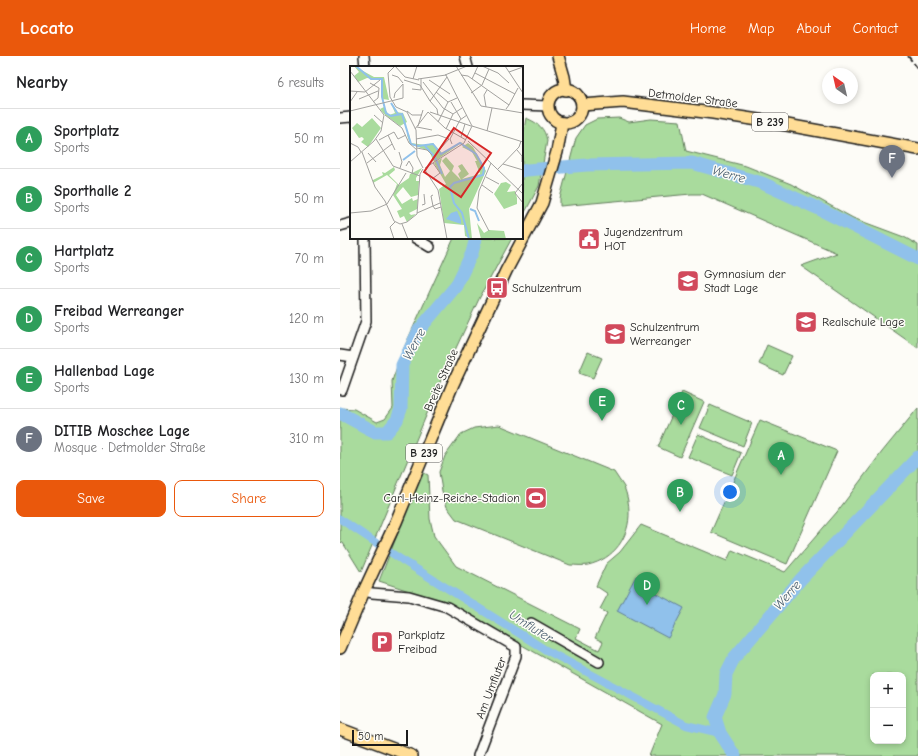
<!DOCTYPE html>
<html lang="en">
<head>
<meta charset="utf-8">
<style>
  :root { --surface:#fff; --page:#f2f2f2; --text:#202124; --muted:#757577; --line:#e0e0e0; --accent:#ea580c }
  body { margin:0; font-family:"Comic Neue",sans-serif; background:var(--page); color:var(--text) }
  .controls { position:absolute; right:12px; bottom:12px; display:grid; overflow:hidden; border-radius:8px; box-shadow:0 2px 6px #0003 }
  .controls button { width:36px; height:36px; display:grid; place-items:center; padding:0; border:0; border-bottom:1px solid var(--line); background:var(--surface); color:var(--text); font:20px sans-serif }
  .compass { position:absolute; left:482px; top:12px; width:36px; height:36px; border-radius:50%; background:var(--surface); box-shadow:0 2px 6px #0003; rotate:326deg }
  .scale { position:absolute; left:12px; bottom:10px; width:56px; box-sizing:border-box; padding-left:4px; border:2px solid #1c1c1c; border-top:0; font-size:11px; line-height:14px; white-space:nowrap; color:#1c1c1c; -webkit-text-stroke:3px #fdfcf7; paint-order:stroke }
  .you { position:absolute; left:390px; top:436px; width:14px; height:14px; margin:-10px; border:3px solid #fff; border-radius:50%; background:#1a73e8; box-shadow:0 0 0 6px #1a73e833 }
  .badge { display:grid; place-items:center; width:26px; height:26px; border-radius:50%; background:var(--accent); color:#fff; font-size:13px; font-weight:700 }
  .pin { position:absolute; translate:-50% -33px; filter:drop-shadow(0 1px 2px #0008) }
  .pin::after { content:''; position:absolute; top:21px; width:14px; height:12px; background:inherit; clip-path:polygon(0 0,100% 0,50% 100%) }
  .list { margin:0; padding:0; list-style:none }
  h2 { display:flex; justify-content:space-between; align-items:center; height:52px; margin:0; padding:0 16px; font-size:17px }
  h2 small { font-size:13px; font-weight:400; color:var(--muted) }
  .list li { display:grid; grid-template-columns:26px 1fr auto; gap:12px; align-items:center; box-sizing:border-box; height:60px; padding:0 16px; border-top:1px solid var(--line) }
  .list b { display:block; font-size:15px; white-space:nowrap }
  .list p { margin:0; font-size:13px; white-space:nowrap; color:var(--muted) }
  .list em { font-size:13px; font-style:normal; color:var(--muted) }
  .actions { display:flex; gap:8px; padding:12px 16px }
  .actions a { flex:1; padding:9px 0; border:1px solid var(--accent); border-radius:8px; text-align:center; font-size:14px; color:var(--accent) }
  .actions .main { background:var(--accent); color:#fff }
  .map { position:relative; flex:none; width:578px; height:700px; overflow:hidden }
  header { display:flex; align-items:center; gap:24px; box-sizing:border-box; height:56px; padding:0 20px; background:var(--accent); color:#fff }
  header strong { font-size:19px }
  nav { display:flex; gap:22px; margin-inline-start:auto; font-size:14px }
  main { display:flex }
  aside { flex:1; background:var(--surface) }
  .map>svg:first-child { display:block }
  .green { fill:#a9db9d; stroke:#627c5c; fill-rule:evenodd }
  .water { fill:#90c1eb; stroke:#627f98 }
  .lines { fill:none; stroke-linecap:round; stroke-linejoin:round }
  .canal { stroke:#90c1eb; stroke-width:8 }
  .river { stroke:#90c1eb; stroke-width:13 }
  .minor-casing { stroke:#1c1c1c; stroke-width:12 }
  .major-casing { stroke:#1c1c1c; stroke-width:14 }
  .minor { stroke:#fdfcf7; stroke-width:9 }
  .major { stroke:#ffdd96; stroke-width:11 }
  .rail { stroke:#1c1c1c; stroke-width:2; stroke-dasharray:6 3; stroke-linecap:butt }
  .labels { text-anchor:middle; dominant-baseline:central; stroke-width:3; stroke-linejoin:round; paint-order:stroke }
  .shield { fill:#fdfcf7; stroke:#605f5e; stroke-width:1 }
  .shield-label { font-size:11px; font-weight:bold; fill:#1c1c1c }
  .street-label { font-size:12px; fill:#1c1c1c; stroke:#fdfcf7 }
  .poi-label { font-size:12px; fill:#1c1c1c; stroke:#fdfcf7; text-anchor:start }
  .water-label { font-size:13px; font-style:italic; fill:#4a5e6f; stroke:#fdfcf7 }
  .inset-river { fill:none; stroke:#90c1eb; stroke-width:2 }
  .inset-road { fill:none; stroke:#a3a29f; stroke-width:1 }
  .view { fill:#d62828; fill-opacity:0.15; stroke:#d62828; stroke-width:2 }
  .inset-edge { fill:none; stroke:#1c1c1c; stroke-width:2 }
</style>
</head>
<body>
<header>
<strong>Locato</strong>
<nav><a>Home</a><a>Map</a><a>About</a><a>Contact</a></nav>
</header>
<main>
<aside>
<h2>Nearby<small>6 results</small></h2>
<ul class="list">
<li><span class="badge" style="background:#2e9e5b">A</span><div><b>Sportplatz</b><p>Sports</p></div><em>50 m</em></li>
<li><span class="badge" style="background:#2e9e5b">B</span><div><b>Sporthalle 2</b><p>Sports</p></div><em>50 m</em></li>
<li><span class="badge" style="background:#2e9e5b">C</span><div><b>Hartplatz</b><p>Sports</p></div><em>70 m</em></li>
<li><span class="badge" style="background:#2e9e5b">D</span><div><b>Freibad Werreanger</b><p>Sports</p></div><em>120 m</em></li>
<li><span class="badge" style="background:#2e9e5b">E</span><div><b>Hallenbad Lage</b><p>Sports</p></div><em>130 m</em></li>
<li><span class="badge" style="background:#6b7280">F</span><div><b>DITIB Moschee Lage</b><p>Mosque · Detmolder Straße</p></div><em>310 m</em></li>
</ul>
<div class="actions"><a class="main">Save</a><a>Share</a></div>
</aside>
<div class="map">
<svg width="578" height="700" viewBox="0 0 578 700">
  <rect width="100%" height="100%" fill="#fdfcf7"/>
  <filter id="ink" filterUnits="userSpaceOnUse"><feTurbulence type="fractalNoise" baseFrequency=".025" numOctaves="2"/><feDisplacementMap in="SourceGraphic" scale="8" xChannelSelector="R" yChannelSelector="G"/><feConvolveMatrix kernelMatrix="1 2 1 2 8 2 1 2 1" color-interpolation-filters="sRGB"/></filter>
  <g filter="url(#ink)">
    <g class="green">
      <path d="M186,62C198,67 205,72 207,85L199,130L182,162V84Z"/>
      <polygon points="279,62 289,66 311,63 340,65 346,95 406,110 451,128 513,162 564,181 578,189 578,292 461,210 497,197 362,138 351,138 220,150 220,142 236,82 245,69 257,63"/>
      <polygon points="114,182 172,182 139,243 101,324 21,516 3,487 0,486 0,352 14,353 37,366 45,363 53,352 52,325 62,296"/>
      <polygon points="427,289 452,300 443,319 419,308"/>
      <polygon points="248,296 262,302 253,322 239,317"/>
      <polygon points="342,336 364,346 340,401 318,391"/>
      <polygon points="370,349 412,367 403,390 360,372"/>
      <path d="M578,352V700H309L322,668L109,548L39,525L82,416L88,419L90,463L94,480L116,510L240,573L236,582L259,594L263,586L255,582L267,557L260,553L268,538L256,530L266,508L280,496L301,469L387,505L392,494L445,516L497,456L542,396ZM533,619H563V685H533Z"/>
      <polygon points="420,364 497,395 447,508 371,476"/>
      <path d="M159,369L274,416C277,421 281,426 284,431C287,438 289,448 289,455C290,481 274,503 248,509C242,510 236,509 230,509L116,463L107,451L102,435L99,416L105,400L121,378L134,372Z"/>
      <polygon points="358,378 401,397 392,419 348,401"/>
    </g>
    <polygon class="water" points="296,520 305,525 302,530 344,552 328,582 277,555"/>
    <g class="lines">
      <polyline class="canal" points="0,463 62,504 204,593 346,669 380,677"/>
      <g class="river">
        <polyline points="182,115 187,114 247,109 352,107 422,127 477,152 578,203"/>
        <polyline points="0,357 35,376 47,376 57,364 61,353 62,309 79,274 116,230 132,197 136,182"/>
        <polyline points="395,700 380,677 375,661 385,638 386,618 394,602 461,523 578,401"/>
      </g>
      <g class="minor-casing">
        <g id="minor">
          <polyline points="24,0 25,11"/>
          <polyline points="125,0 128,11"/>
          <polyline points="182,49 208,50"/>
          <polyline points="0,62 11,61"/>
          <polyline points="0,170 11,167"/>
          <polyline points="75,182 90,191"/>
          <polyline points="0,299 13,301"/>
          <polyline points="2,334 26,265 25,182"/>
          <polyline points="24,535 32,537 69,540 107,551 176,591 176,600 138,700"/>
          <polyline points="191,567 259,606"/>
        </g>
      </g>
      <g class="major-casing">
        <g id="major">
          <polyline points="218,0 224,21 226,34"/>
          <circle cx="225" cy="50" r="17"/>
          <polyline points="242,49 283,46 373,57 425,65 578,93"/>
          <polyline points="0,592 24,535 56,466 113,328 166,215 202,147 217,96 222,67"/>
          <polyline points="0,673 72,700"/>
        </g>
      </g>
      <use href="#minor" class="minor"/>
      <use href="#major" class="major"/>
      <polyline class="rail" points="568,0 578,13"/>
    </g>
  </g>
  <defs>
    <g id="civic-square" transform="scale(1.15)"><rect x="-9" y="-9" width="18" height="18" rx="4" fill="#d1495b" stroke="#fdfcf7"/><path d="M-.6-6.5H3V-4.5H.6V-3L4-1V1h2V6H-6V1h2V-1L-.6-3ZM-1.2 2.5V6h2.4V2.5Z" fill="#fff"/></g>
    <g id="school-square" transform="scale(1.15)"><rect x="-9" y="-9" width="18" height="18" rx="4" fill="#d1495b" stroke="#fdfcf7"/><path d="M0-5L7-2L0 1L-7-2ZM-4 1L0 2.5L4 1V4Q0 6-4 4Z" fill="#fff"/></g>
    <g id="bus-square" transform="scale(1.15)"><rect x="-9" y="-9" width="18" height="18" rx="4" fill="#d1495b" stroke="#fdfcf7"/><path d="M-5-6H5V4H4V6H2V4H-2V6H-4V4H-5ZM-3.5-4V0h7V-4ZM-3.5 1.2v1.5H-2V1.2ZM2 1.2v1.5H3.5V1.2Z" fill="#fff"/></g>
    <g id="stadium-square" transform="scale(1.15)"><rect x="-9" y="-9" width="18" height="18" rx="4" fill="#d1495b" stroke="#fdfcf7"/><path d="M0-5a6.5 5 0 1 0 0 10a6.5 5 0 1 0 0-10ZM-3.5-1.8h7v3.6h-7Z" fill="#fff"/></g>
    <g id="parking-square" transform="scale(1.15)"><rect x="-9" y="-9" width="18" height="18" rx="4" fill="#d1495b" stroke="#fdfcf7"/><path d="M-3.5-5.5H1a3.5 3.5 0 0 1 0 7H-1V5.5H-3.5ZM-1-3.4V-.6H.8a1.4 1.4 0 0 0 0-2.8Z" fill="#fff"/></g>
  </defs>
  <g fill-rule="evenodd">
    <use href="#civic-square" x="249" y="183"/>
    <use href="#school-square" x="348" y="225"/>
    <use href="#bus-square" x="157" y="232"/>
    <use href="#school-square" x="466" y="266"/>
    <use href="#school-square" x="275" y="278"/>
    <use href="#stadium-square" x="196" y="442"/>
    <use href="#parking-square" x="42" y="586"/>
  </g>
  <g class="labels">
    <g class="shield">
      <rect x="412" y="57" width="36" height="18" rx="3"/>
      <rect x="66" y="388" width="36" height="18" rx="3"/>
    </g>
    <g class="shield-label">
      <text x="430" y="66">B 239</text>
      <text x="84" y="397">B 239</text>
    </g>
    <g class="street-label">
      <text transform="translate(353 42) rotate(7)">Detmolder Straße</text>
      <text transform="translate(101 324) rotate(-66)">Breite Straße</text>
      <text transform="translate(151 632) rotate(-69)">Am Umfluter</text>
    </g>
    <g class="poi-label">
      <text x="264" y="176">Jugendzentrum<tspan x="264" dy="14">HOT</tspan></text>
      <text x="364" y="218">Gymnasium der<tspan x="364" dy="14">Stadt Lage</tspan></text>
      <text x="172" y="232">Schulzentrum</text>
      <text x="482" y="266">Realschule Lage</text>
      <text x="290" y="271">Schulzentrum<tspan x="290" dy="14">Werreanger</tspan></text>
      <text x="180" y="442" text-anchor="end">Carl-Heinz-Reiche-Stadion</text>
      <text x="58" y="579">Parkplatz<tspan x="58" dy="14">Freibad</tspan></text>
    </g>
    <g class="water-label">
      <text transform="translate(389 118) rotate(16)">Werre</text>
      <text transform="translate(74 288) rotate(-62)">Werre</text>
      <text transform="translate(447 539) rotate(-49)">Werre</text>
      <text transform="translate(191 570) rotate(32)">Umfluter</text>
    </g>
  </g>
  <g transform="translate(10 10)">
    <rect width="173" height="173" fill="#fdfcf7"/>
    <path d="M4,0L24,11H34L39,34L33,33L35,43L39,49L45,47L41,37L46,46L53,47L57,56L50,60L34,48L30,43L34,41L31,14L17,12L8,16L4,10L9,6ZM22,52L31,62L18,81L11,76L14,73L12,71L9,72L2,62L7,57L12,61ZM59,68L61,77L75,79L83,77L92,87L114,75L84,96L79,85L60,78L57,69ZM118,77L123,81L136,105L119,143L122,173L115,170L114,159L94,157L89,123L96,118L84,97L92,92L90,99L95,111L100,105L92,95L96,91L104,100L102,105L111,114L108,108L111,105L108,100L112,98L119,108L112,113L130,108L125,95H127L122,86L112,81ZM44,101L45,104L39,109L49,119L59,112L60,108L72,102L66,112V115H69L68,129L61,131L53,121L46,129L52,138L62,132L63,135L68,133L67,143L59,147L61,149L66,148L57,156L54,150L50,152L47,145L52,143L43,129L47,118L37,109L23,117V114L33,109L32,106L35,107ZM156,116L161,119L157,126L165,125L167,132V138L154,143L144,128L151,117ZM127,157L134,167L139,164L154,165L156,173H131Z" fill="#a9db9d"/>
    <path d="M107,145L111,154V158L96,153L101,147Z" fill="#90c1eb"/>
    <path class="inset-river" d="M6,0L21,13H32V31L36,47L41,50L52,48L61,78L68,80L83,78L91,88L110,77L126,88L134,102L133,109L104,117L100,121L104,137L112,147L119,173M41,37L48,48M75,80L85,91L92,108M53,94L65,85M120,143L125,145L129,155"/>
    <path class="inset-road" d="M45,0L38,7L40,31L46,41L57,46L66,64L67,90L73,102M45,0L55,11L69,14M106,0L131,40L173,47M132,0L148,7L159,17M155,0L173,27M0,5L34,49L31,65L24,75L0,96M159,6L173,1M125,7L165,28M42,9L48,11L53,17M95,9L117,0M111,9L118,10L159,39L156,43M63,13L67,0M68,13L96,9L122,60M122,13L128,0M54,14L70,19L80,35L97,11M79,14L100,28M73,16L93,42L103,48M20,17L29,22L28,32L23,36M62,23L71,24V13M0,25L15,26L30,14M86,26L98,36L107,32M121,27L132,19L139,3M44,32L45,27L53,18M9,33L28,25M41,35L53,32V18M80,35L87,43L88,49M0,36L7,26M101,36L111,53M159,39L168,22M136,41L134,29L137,24M0,45L41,35M57,45L62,49H72M80,46L121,60M24,49L33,57M35,49L52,62L59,77L67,84M88,56L98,36M68,60L73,44M122,60L173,76M67,61L82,64M65,63L78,46L95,62L116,74M96,63L103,48L112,42M137,65L142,42M38,69L45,84M111,71L115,58M26,73L43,100L70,110M66,73L88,69L99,73M29,74L44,66L48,73L56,69M118,75L173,128M0,77L8,81L11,86M102,78L100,73L110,54L117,49M67,82L77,84L82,89M90,83L99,73M167,84L172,90V96M12,86L25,121L35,135L44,155L50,158L57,156L67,148L70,108L73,103M49,86L52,96L50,102M18,87L26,96M17,97L42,78M153,98L173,104M56,100L59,95L63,102L62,108M75,102L114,77L122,60M148,103L169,81L171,75M75,104L88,124L97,173M136,111L149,118M82,113L90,107L83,97M173,117L165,127L173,137M132,119L143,127M83,129L81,130L83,140L85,143L91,141M37,138L56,107M72,139L75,138L74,128M0,147L21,145L37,138M67,147L90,137M52,158L58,173M139,165L127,142L129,125L141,97M44,173L40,161L45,156"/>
    <path class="view" d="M104,62L141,87L111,131L74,106Z"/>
    <rect width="173" height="173" class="inset-edge"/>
  </g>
</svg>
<div class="controls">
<button>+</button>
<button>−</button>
</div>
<svg class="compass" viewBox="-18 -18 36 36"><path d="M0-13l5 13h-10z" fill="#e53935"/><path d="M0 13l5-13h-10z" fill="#757577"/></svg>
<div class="scale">50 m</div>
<div class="you"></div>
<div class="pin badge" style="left:441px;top:419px;background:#2e9e5b">A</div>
<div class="pin badge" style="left:340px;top:456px;background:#2e9e5b">B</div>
<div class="pin badge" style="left:341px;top:369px;background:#2e9e5b">C</div>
<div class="pin badge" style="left:307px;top:549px;background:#2e9e5b">D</div>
<div class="pin badge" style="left:262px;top:365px;background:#2e9e5b">E</div>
<div class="pin badge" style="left:552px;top:122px;background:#6b7280">F</div>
</div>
</main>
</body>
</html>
